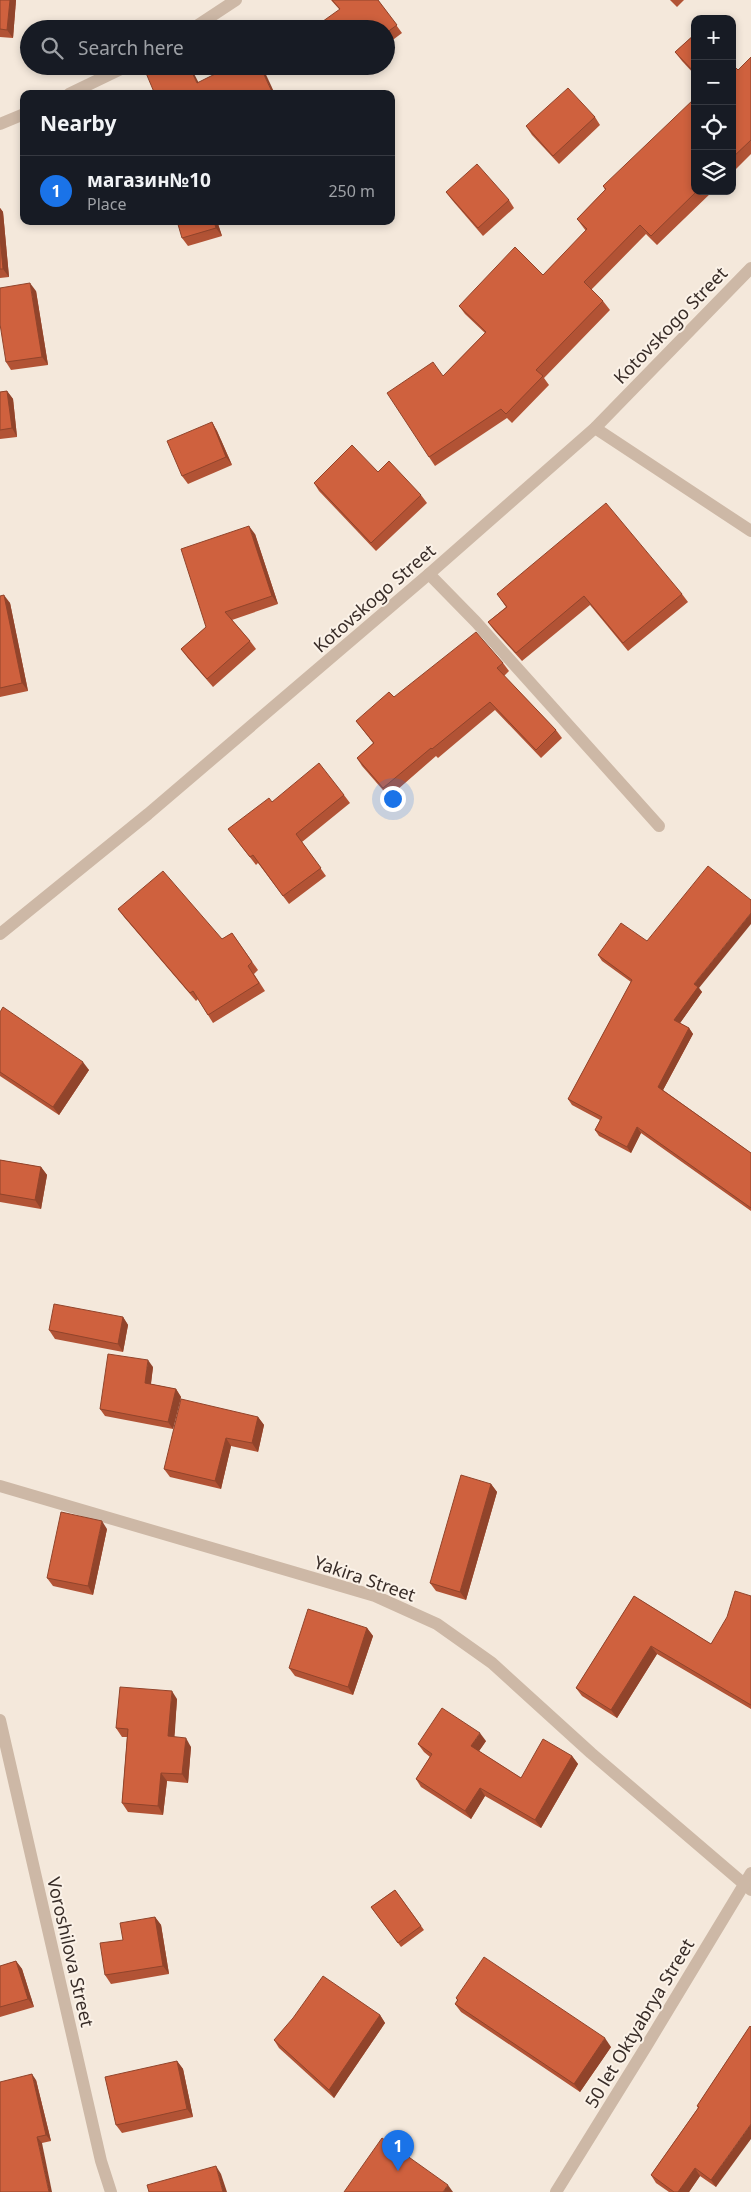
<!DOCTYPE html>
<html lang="en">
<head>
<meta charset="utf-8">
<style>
  :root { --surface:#171b24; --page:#242831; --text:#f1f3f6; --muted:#9ea1a6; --line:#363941; --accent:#1a73e8 }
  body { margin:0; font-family:"Noto Sans",sans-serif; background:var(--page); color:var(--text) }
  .controls { position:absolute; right:15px; top:15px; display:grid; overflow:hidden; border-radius:10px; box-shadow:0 2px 8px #0003 }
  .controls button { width:45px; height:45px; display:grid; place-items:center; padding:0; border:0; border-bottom:1px solid var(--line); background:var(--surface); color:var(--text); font:25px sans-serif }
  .you { position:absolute; left:392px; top:798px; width:18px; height:18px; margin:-12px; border:4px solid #fff; border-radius:50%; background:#1a73e8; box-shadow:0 0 0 8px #1a73e833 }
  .badge { display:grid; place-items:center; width:32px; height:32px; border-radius:50%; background:var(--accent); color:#fff; font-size:16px; font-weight:700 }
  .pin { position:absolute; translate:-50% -41px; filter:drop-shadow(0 1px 2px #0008) }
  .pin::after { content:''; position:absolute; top:26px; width:18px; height:15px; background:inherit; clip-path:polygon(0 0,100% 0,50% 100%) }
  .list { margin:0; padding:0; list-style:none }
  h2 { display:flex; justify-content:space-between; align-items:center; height:65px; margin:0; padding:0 20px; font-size:21px }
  h2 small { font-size:16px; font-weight:400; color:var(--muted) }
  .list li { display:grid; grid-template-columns:32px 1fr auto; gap:15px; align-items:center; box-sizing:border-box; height:70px; padding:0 20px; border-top:1px solid var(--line) }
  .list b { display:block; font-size:19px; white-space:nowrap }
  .list p { margin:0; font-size:16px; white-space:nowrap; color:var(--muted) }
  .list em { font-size:16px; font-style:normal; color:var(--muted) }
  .icon { flex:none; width:28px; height:28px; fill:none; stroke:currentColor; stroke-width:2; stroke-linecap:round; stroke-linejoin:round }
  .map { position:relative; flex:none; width:751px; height:2192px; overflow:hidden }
  .search { position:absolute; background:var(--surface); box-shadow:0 2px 8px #0003; left:20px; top:20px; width:375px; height:55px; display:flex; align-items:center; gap:12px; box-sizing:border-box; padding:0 18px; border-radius:28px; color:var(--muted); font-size:19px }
  .panel { position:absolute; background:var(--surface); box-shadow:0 2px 8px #0003; left:20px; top:90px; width:375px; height:135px; border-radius:10px }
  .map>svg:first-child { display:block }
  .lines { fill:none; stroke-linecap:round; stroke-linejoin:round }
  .service { stroke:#cdb8a6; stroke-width:12 }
  .minor { stroke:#cdb8a6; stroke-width:12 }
  .wall { fill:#b25335 }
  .shaded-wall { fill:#91442b }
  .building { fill:#cf613e; stroke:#91442b }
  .labels { text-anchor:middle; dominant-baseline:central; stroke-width:4; stroke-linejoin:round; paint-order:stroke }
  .street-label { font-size:18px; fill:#392d28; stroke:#fbf2e8 }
</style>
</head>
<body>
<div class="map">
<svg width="751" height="2192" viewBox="0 0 751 2192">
  <rect width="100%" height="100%" fill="#f4e8db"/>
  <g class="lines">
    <polyline class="service" points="429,574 476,622 659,826"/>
    <g class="minor">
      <polyline points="192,29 236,0"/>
      <polyline points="69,94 127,66"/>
      <polyline points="0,124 24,114"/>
      <polyline points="595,428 751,531"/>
      <polyline points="0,934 148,814 429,574 595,428 751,268"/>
      <polyline points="0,1486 375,1596 437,1624 492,1663 591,1753 751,1890"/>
      <polyline points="0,1720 101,2161 111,2192"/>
      <polyline points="556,2192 647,2045 751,1873"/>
    </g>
  </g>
  <g class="wall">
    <polygon points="0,0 16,0 13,38 0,37"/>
    <polygon points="331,0 378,0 402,33 386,45 386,29 339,9"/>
    <polygon points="670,0 684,0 677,7"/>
    <polygon points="695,34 695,75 682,61 675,52"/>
    <polygon points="751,57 751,154 732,173 732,64 738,70"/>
    <polygon points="340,66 358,66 346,75"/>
    <polygon points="595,117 600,125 559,164 532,135 526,126"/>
    <polygon points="603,186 695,191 713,191 657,245 646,234 591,290 603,301 610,310 544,378 549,385 512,423 507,418 435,466 429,457 443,376 485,333 465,314 459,306 543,275 586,231 577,219 605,190"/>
    <polygon points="446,192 509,200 514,208 483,236 452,200"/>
    <polygon points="0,208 3,212 9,277 0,278"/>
    <polygon points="217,221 222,236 188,246 182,238"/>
    <polygon points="36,291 48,365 11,370 6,362"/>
    <polygon points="7,391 13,399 17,437 0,439 0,392"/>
    <polygon points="212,422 217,431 232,465 188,484 182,476"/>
    <polygon points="378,472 421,495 427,503 376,551 319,491 314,483"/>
    <polygon points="255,534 278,604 232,620 250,641 256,649 213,687 187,657 181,649 206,627"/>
    <polygon points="497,594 682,594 688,602 628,651 590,605 522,661 494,630 488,622 506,607"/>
    <polygon points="0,596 10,603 28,691 0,697"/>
    <polygon points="503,663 509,671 504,676 556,730 562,738 541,758 495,710 438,758 436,756 389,797 362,766 357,758 373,743 356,721 394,697"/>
    <polygon points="344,795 350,803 302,842 326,876 289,904 258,863 256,865 228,829 272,802"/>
    <polygon points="118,909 222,939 232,933 258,970 254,974 265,991 213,1023 198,999 196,1001 124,917"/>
    <polygon points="598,955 699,988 702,992 680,1023 689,1028 693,1034 663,1090 751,1153 751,1211 641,1133 631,1153 599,1136 595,1130 600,1120 572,1105 568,1099 631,982 602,961"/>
    <polygon points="0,1012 89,1070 59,1115 0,1076"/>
    <polygon points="0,1160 41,1167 47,1175 41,1209 0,1202"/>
    <polygon points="123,1317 128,1325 123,1352 55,1339 49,1330"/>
    <polygon points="153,1367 151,1384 176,1389 181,1397 173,1429 105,1416 100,1409"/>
    <polygon points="258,1417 264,1425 258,1452 231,1446 221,1489 170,1477 164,1469"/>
    <polygon points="491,1484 497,1492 466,1600 436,1591 430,1583"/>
    <polygon points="107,1529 93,1595 53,1586 47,1578"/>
    <polygon points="634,1596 711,1644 751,1596 751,1709 657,1654 617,1718 582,1696 576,1688"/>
    <polygon points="367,1628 373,1636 353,1695 295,1676 289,1668"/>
    <polygon points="177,1699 174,1737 191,1747 188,1783 167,1781 163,1815 128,1812 122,1803 127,1737 122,1737 116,1728"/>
    <polygon points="486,1741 479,1751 521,1778 572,1756 578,1764 541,1828 485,1796 471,1819 421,1787 416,1779 430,1757 424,1752 418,1744"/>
    <polygon points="395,1890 424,1930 401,1947 371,1907"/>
    <polygon points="155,1917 161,1925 169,1974 111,1984 105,1975 123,1940"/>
    <polygon points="16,1961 22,1969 34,2007 0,2017 0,1966"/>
    <polygon points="456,1998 611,2047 580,2092 461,2012 455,2004 457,2000"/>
    <polygon points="380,2015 385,2023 334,2098 279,2048 274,2040"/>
    <polygon points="750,2026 716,2187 700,2176 689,2192 669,2192 656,2183 651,2175 698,2108 697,2106"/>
    <polygon points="177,2061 183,2069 193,2117 122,2133 116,2125"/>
    <polygon points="36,2080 51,2141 42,2143 0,2192"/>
  </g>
  <g class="shaded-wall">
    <polygon points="10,0 16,0 13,38 7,30"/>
    <polygon points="189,66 190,66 203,91 197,83"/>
    <polygon points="260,66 262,66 275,94 273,94"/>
    <polygon points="0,208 3,212 9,277 3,269 0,236"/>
    <polygon points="214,221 217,221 222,236 216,228"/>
    <polygon points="30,283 36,291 48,365 42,357"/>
    <polygon points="7,391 13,399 17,437 12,428"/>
    <polygon points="212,422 217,431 232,465 226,457"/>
    <polygon points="249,526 255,534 278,604 272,596"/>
    <polygon points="4,595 10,603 28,691 22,683"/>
    <polygon points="751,913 751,924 699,988 702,992 678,1026 674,1020 694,984"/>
    <polygon points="689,1028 693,1034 662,1092 658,1087"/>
    <polygon points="83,1062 89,1070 59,1115 53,1107"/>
    <polygon points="637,1127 641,1133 631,1153 627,1147"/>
    <polygon points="41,1167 47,1175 41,1209 35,1200"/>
    <polygon points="123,1317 128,1325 123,1352 118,1344"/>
    <polygon points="148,1360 153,1367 150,1390 145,1383"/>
    <polygon points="176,1389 181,1397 173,1429 168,1422"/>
    <polygon points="258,1417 264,1425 258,1452 252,1443"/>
    <polygon points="226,1438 231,1446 221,1489 215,1481"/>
    <polygon points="491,1484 497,1492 466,1600 460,1592"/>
    <polygon points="102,1521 107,1529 93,1595 88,1586"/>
    <polygon points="367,1628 373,1636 353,1695 348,1687"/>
    <polygon points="651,1646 657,1654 617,1718 611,1710"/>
    <polygon points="172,1691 177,1699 174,1745 168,1736"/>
    <polygon points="480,1733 486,1741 477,1754 471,1746"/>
    <polygon points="186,1738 191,1747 188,1783 182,1774"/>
    <polygon points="572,1756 578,1764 541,1828 535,1820"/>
    <polygon points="161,1773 167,1781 163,1815 158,1806"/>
    <polygon points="480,1788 485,1796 471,1819 465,1811"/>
    <polygon points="155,1917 161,1925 169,1974 163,1966"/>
    <polygon points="16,1961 22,1969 34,2007 28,1999"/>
    <polygon points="380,2015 385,2023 334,2098 329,2090"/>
    <polygon points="605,2038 611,2047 580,2092 574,2084"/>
    <polygon points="177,2061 183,2069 193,2117 187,2109"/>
    <polygon points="32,2074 36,2080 51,2141 46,2135"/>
    <polygon points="751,2124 751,2139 716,2187 711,2180"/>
    <polygon points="37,2137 42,2143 52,2192 49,2192"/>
    <polygon points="216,2166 221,2174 227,2192 223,2192"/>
    <polygon points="695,2168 700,2176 689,2192 678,2192"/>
    <polygon points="448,2185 453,2192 443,2192"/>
  </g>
  <g class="building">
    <polygon points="0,0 10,0 7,30 0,29"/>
    <polygon points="332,0 378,0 397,25 386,33 386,29 312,29 340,9"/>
    <polygon points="695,34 695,73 675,52"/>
    <polygon points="751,57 751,140 732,158 732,64 738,70"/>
    <polygon points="160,66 189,66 197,83 231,66 260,66 273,94 148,94 154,92 146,73"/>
    <polygon points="568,88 595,117 553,156 526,126"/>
    <polygon points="695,98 695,191 697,191 651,236 640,225 584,282 603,301 536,370 543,376 506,414 501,409 429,457 387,393 433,362 443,376 486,332 459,306 515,247 543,275 587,229 577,219 606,189 603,186"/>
    <polygon points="477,164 509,200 478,228 446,192"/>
    <polygon points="177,221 214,221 216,228 182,238"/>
    <polygon points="0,236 3,269 0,269"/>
    <polygon points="30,283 42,357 6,362 0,324 0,288"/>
    <polygon points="7,391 12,428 0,430 0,392"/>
    <polygon points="212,422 226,457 182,476 167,441"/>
    <polygon points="352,445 378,472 389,461 421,495 371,543 314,483"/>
    <polygon points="606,503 682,594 623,643 584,596 516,653 488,622 507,607 497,594"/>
    <polygon points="249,526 272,596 225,612 250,641 207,679 181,649 206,627 181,549"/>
    <polygon points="4,595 22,683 0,688 0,596"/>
    <polygon points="476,632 503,663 497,668 556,730 536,750 490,702 432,749 431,748 383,788 357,758 374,743 356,721 389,692 394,697"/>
    <polygon points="319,763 344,795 296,834 321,868 283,896 253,855 250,857 228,829 269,798 272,802"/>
    <polygon points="708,866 751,900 751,913 694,984 698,987 674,1020 689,1028 658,1087 751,1153 751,1208 637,1127 627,1147 595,1130 602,1117 568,1099 632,980 598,955 621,923 647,941"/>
    <polygon points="163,871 222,939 232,933 252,962 248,966 259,983 208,1015 193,991 190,993 118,909"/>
    <polygon points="3,1007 83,1062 53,1107 0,1072 0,1012"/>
    <polygon points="0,1160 41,1167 35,1200 0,1194"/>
    <polygon points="54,1304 123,1317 118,1344 49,1330"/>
    <polygon points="108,1354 148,1360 145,1383 176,1389 168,1422 100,1409"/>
    <polygon points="181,1399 258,1417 252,1443 226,1438 215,1481 164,1469"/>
    <polygon points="461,1475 491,1484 460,1592 430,1583"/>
    <polygon points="61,1512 102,1521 88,1586 47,1578"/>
    <polygon points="735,1591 751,1596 751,1705 651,1646 611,1710 576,1688 634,1596 711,1644 727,1617"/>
    <polygon points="308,1609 367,1628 348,1687 289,1668"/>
    <polygon points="120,1687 172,1691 168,1736 186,1738 182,1774 161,1773 158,1806 122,1803 128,1729 116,1728"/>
    <polygon points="442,1708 480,1733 471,1746 521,1778 543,1739 572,1756 535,1820 480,1788 465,1811 416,1779 432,1754 418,1744"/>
    <polygon points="395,1890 421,1926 398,1943 371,1907"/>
    <polygon points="155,1917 163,1966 105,1975 100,1943 123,1940 120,1923"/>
    <polygon points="484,1957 605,2038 574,2084 455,2004 458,2000 456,1998"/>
    <polygon points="16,1961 28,1999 0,2007 0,1966"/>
    <polygon points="323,1976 380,2015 329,2090 274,2040 293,2018"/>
    <polygon points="750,2026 751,2027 751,2124 711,2180 695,2168 678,2192 674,2192 651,2175 699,2107 697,2106"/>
    <polygon points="177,2061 187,2109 116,2125 105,2077"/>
    <polygon points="32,2074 46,2135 37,2137 49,2192 0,2192 0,2082"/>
    <polygon points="382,2138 448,2185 443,2192 344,2192"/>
    <polygon points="216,2166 223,2192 149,2192 147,2185"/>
  </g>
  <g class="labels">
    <g class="street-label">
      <text transform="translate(670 325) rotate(-46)">Kotovskogo Street</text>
      <text transform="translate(374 598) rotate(-41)">Kotovskogo Street</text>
      <text transform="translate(365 1578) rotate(19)">Yakira Street</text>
      <text transform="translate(71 1952) rotate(77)">Voroshilova Street</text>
      <text transform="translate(639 2023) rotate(-59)">50 let Oktyabrya Street</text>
    </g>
  </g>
</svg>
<div class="controls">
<button>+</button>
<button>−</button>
<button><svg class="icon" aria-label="locate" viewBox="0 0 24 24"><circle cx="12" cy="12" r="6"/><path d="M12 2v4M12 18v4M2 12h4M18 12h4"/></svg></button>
<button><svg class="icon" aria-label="layers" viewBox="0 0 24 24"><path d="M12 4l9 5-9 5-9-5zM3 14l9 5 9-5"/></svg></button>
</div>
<div class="you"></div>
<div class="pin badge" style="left:398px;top:2171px">1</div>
<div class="search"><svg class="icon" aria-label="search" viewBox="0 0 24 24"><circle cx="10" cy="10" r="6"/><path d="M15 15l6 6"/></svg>Search here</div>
<section class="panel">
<h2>Nearby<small></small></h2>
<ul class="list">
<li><span class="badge">1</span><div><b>магазин№10</b><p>Place</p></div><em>250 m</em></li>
</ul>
</section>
</div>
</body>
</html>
